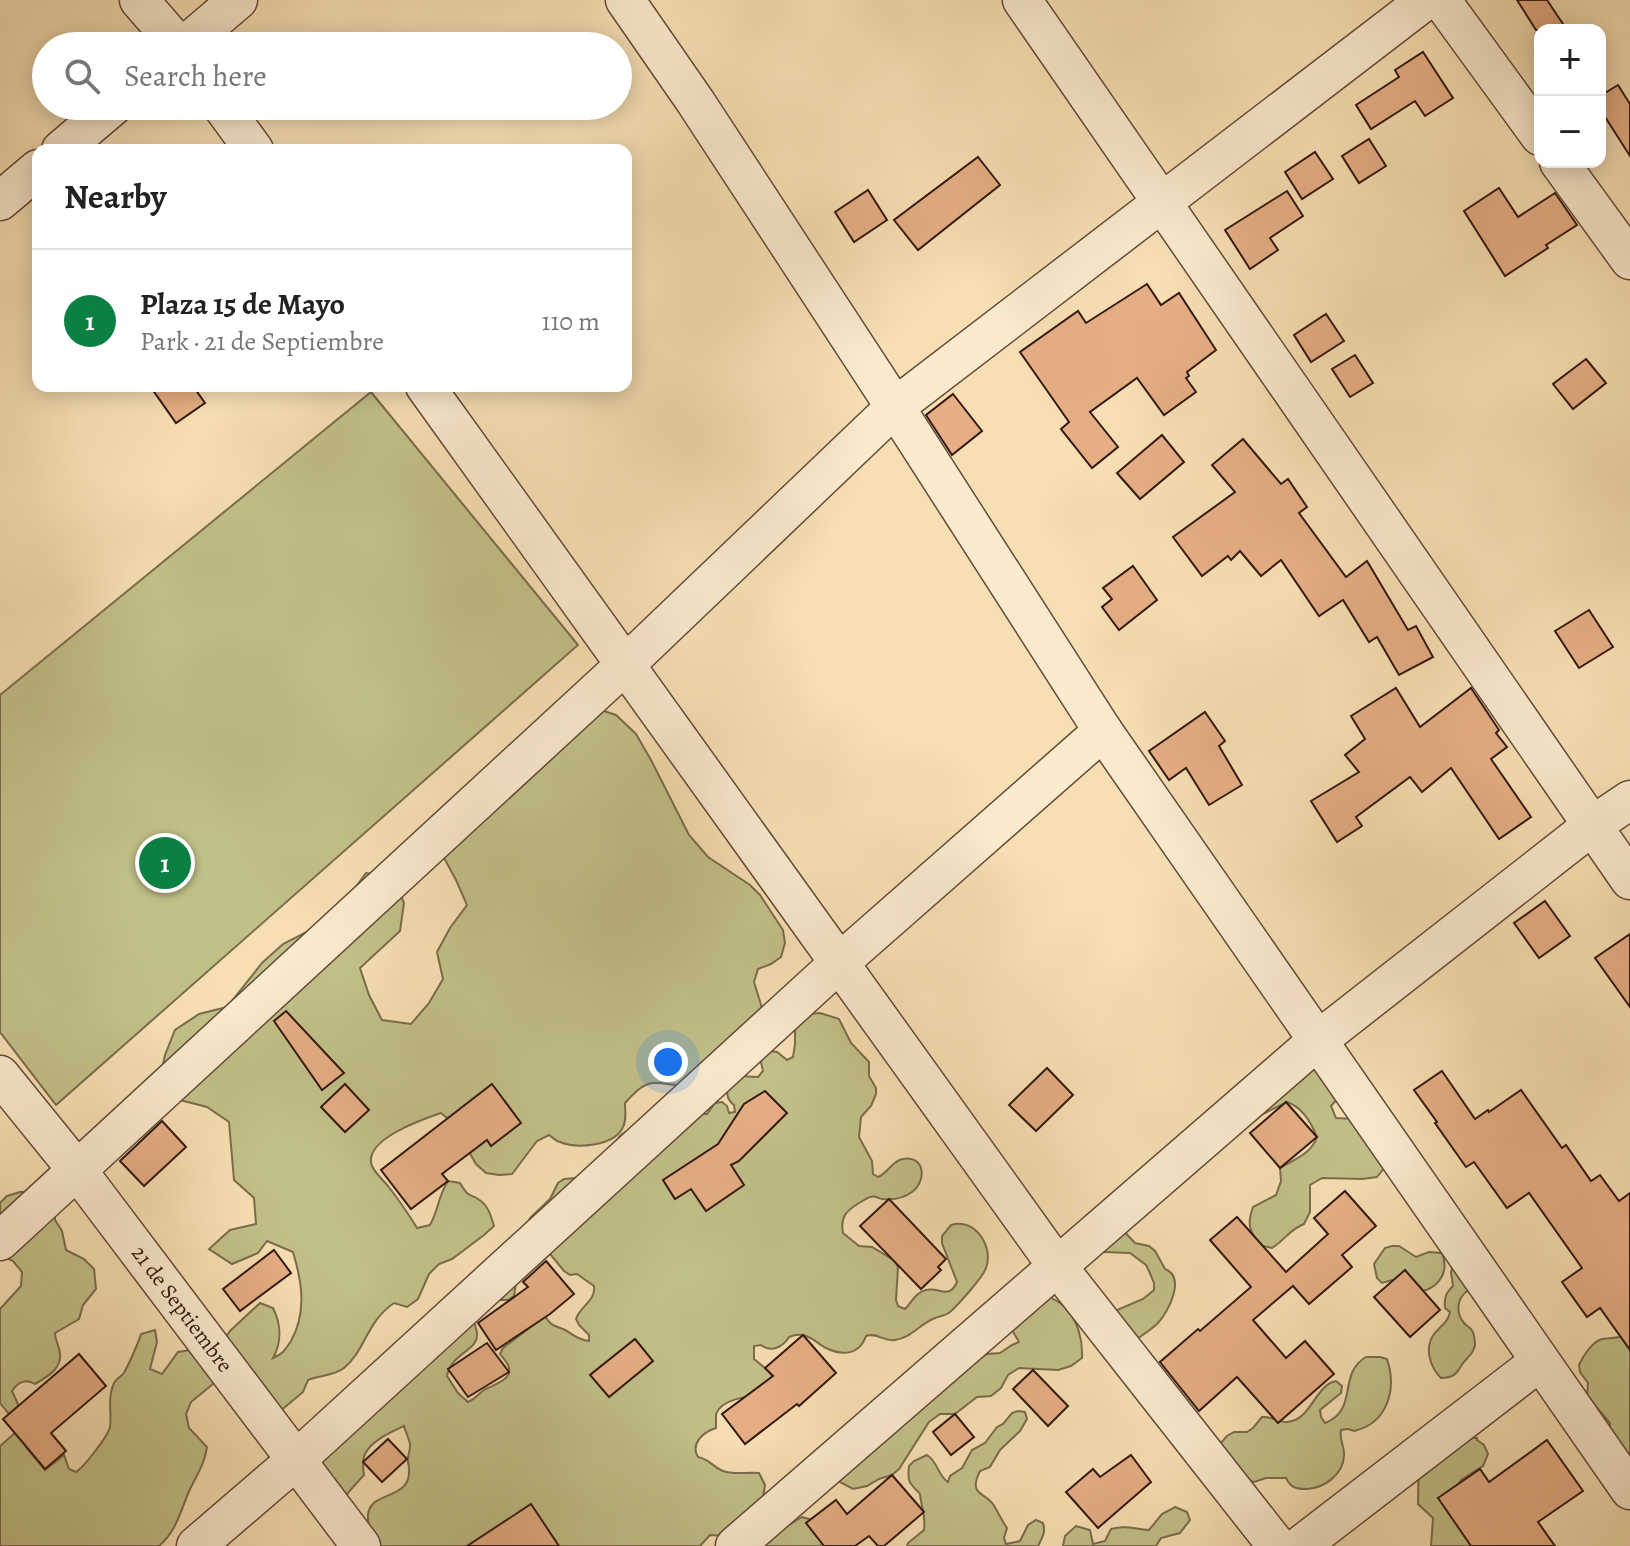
<!DOCTYPE html>
<html lang="en">
<head>
<meta charset="utf-8">
<style>
  :root { --surface:#fff; --page:#f2f2f2; --text:#222; --muted:#767676; --line:#e0e0e0; --accent:#0b8043 }
  body { margin:0; font-family:Alegreya,serif; background:var(--page); color:var(--text) }
  .controls { position:absolute; right:24px; top:24px; display:grid; overflow:hidden; border-radius:16px; box-shadow:0 4px 20px #0003 }
  .controls button { width:72px; height:72px; display:grid; place-items:center; padding:0; border:0; border-bottom:2px solid var(--line); background:var(--surface); color:var(--text); font:40px sans-serif }
  .you { position:absolute; left:668px; top:1062px; width:28px; height:28px; margin:-20px; border:6px solid #fff; border-radius:50%; background:#1a73e8; box-shadow:0 0 0 12px #1a73e833 }
  .badge { display:grid; place-items:center; width:52px; height:52px; border-radius:50%; background:var(--accent); color:#fff; font-size:26px; font-weight:700 }
  .pin { position:absolute; translate:-50% -50%; border:4px solid #fff; box-shadow:0 2px 8px #0006 }
  .list { margin:0; padding:0; list-style:none }
  h2 { display:flex; justify-content:space-between; align-items:center; height:104px; margin:0; padding:0 32px; font-size:34px }
  h2 small { font-size:26px; font-weight:400; color:var(--muted) }
  .list li { display:grid; grid-template-columns:52px 1fr auto; gap:24px; align-items:center; box-sizing:border-box; height:144px; padding:0 32px; border-top:2px solid var(--line) }
  .list b { display:block; font-size:30px; white-space:nowrap }
  .list p { margin:0; font-size:26px; white-space:nowrap; color:var(--muted) }
  .list em { font-size:26px; font-style:normal; color:var(--muted) }
  .icon { flex:none; width:44px; height:44px; fill:none; stroke:currentColor; stroke-width:2; stroke-linecap:round; stroke-linejoin:round }
  .map { position:relative; flex:none; width:1630px; height:1546px; overflow:hidden }
  .search { position:absolute; background:var(--surface); box-shadow:0 4px 20px #0003; left:32px; top:32px; width:600px; height:88px; display:flex; align-items:center; gap:20px; box-sizing:border-box; padding:0 28px; border-radius:44px; color:var(--muted); font-size:30px }
  .panel { position:absolute; background:var(--surface); box-shadow:0 4px 20px #0003; left:32px; top:144px; width:600px; height:248px; border-radius:16px }
  .map>svg:first-child { display:block }
  .green { fill:#c2c089; stroke:#7a6c4c; stroke-width:2 }
  .building { fill:#e6ae85; stroke:#33190f; stroke-width:2 }
  .lines { fill:none; stroke-linecap:round; stroke-linejoin:round }
  .street-casing { stroke:#644a38; stroke-width:41 }
  .street { stroke:#faeace; stroke-width:38 }
  .labels { text-anchor:middle; dominant-baseline:central; stroke-width:6; stroke-linejoin:round; paint-order:stroke }
  .street-label { font-size:22px; fill:#33190f; stroke:#faeace }
</style>
</head>
<body>
<div class="map">
<svg width="1630" height="1546" viewBox="0 0 1630 1546">
  <rect width="100%" height="100%" fill="#f7dfb3"/>
  <filter id="stains"><feTurbulence type="fractalNoise" baseFrequency=".0025" numOctaves="4"/><feColorMatrix values="0 0 0 0 .2 0 0 0 0 .09 0 0 0 0 .02 0 0 0 .5 -.17"/></filter>
  <radialGradient id="worn" r=".72"><stop offset=".6" stop-color="#630" stop-opacity="0"/><stop offset="1" stop-color="#630" stop-opacity=".3"/></radialGradient>
  <g class="green">
    <polygon points="371,392 578,645 56,1105 0,1032 0,695"/>
    <path d="M589,706L616,715L636,734L651,760L689,835L708,857L750,885L760,895L783,930L785,943L781,957L771,964L758,969L754,982L762,1008L690,1086C655,1086 652,1072 625,1103C625,1111 627,1122 622,1129C612,1146 577,1149 560,1142C556,1141 552,1137 549,1135L537,1141L512,1174L499,1175L486,1173L476,1164L452,1122L441,1113C423,1119 362,1140 372,1166C375,1173 383,1180 388,1186C398,1199 408,1213 417,1228L430,1225C439,1209 438,1196 448,1181L460,1183C471,1201 468,1191 481,1201C489,1207 491,1217 494,1226L484,1235L452,1259L439,1264L429,1274L418,1299L407,1307L394,1303C367,1321 365,1351 344,1368C334,1376 320,1375 308,1380L303,1392L272,1418L222,1342L230,1331L260,1303L273,1308C281,1324 282,1342 273,1358C283,1354 285,1350 291,1341C307,1312 302,1282 293,1252L267,1241L258,1253L232,1264L209,1249L230,1230L256,1224L254,1198L234,1180L229,1122L207,1107L180,1100L159,1082L165,1055L175,1030L199,1014L227,1007L262,963L283,944L332,919L366,873L393,877L404,903L400,931L360,968L369,995L382,1020L411,1024L429,1003L443,979L437,952L450,928L467,905L456,880L443,856Z"/>
    <path d="M820,1013L839,1019L851,1043L869,1062V1076L876,1088V1094L871,1106L861,1117L859,1137L872,1161L873,1174L878,1177C888,1173 893,1160 903,1159C925,1155 927,1181 912,1192C904,1198 892,1200 882,1199C876,1198 876,1195 870,1197C868,1197 860,1203 859,1203C846,1211 840,1217 843,1233L859,1246L872,1247L895,1261L898,1267L896,1300L898,1306L905,1309C912,1302 916,1292 926,1290C940,1287 949,1300 957,1282L942,1243V1236L951,1225C975,1217 994,1247 986,1268C983,1277 958,1305 950,1312C945,1316 939,1316 933,1319C920,1324 911,1338 895,1340C884,1342 877,1332 866,1336C859,1356 841,1356 824,1347C817,1343 811,1336 802,1335C797,1334 794,1335 789,1337C783,1347 771,1353 761,1345L754,1346V1359L770,1372L773,1378L760,1396C747,1396 722,1399 716,1414C716,1415 716,1427 716,1428C703,1432 690,1444 698,1457C709,1459 713,1467 723,1471C734,1475 747,1472 759,1473L765,1485L763,1498L724,1536L710,1535L700,1546H373C372,1537 367,1524 368,1515C370,1488 417,1503 408,1462C407,1455 411,1450 410,1444C409,1438 405,1431 404,1426C391,1432 371,1441 365,1454C362,1460 363,1469 364,1475L346,1495L309,1501L286,1483L474,1321C475,1326 477,1330 477,1334C479,1350 451,1353 447,1376L458,1393L468,1402C476,1399 477,1395 484,1390C492,1385 515,1380 508,1365C506,1361 503,1358 500,1354L503,1348L545,1316C551,1326 553,1325 563,1329C574,1334 575,1339 589,1341V1335L579,1325L576,1319C580,1306 596,1301 594,1286L577,1274L570,1275L564,1271L546,1249L516,1283L514,1296L508,1300H501L496,1295L530,1218L550,1199L558,1183L564,1179L577,1178L612,1147L620,1136L625,1132L630,1137L701,1114H707L715,1103L722,1102L727,1106L729,1113L735,1112L734,1105C726,1099 727,1094 728,1084L739,1076L758,1077L763,1071L760,1058L770,1051L777,1052L787,1060L793,1057L795,1044V1023L807,1014Z"/>
    <path d="M1314,1060L1340,1096L1331,1106L1336,1118L1374,1120L1385,1167L1377,1177L1362,1179L1322,1178L1310,1185V1212L1304,1224C1289,1230 1286,1239 1272,1248L1259,1245C1249,1230 1247,1224 1253,1207L1276,1195L1281,1181L1280,1168C1295,1159 1311,1154 1317,1137C1311,1122 1302,1107 1287,1102L1263,1114L1240,1132Z"/>
    <path d="M20,1192H33L55,1213V1220L62,1231L66,1250L84,1259L94,1269L96,1289L83,1305L79,1319L55,1333C55,1341 59,1345 60,1353C62,1369 47,1377 35,1384C25,1378 18,1382 12,1391L18,1404V1409L29,1440L26,1447L45,1470L64,1455L69,1469L76,1472C84,1467 108,1436 110,1427C112,1411 107,1398 114,1383C116,1379 120,1377 123,1374C127,1369 139,1341 141,1334L155,1330L157,1342L150,1369L162,1374L178,1352L191,1350L218,1371L213,1384L191,1402L186,1414L189,1428L207,1447C204,1465 198,1473 190,1489C181,1509 177,1531 159,1546H0V1446L15,1433L12,1418L0,1403V1309L21,1286L22,1272L13,1261L0,1255V1203L7,1196Z"/>
    <path d="M1120,1227L1135,1243L1149,1246L1155,1251L1165,1269C1186,1277 1169,1311 1158,1323C1152,1329 1141,1336 1133,1342L1113,1315L1117,1310L1143,1299L1154,1290V1283L1149,1271L1146,1265L1130,1253L1104,1252L1101,1246Z"/>
    <path d="M1392,1246H1399L1416,1257L1429,1252L1442,1253C1449,1270 1441,1286 1423,1291L1417,1286L1396,1279L1382,1283L1377,1278L1374,1264L1385,1248Z"/>
    <path d="M1453,1266L1469,1290C1457,1297 1455,1312 1464,1323C1468,1328 1470,1326 1473,1332C1474,1334 1475,1342 1475,1345C1474,1354 1466,1358 1461,1366C1456,1375 1452,1378 1441,1378C1430,1367 1424,1348 1434,1334C1440,1326 1448,1323 1450,1312L1445,1308C1444,1297 1446,1293 1453,1286L1451,1272Z"/>
    <path d="M1044,1293C1051,1298 1060,1302 1066,1308C1078,1321 1083,1341 1082,1358L1071,1366L1058,1370L1019,1368L1008,1375L1001,1388L991,1396L977,1397L955,1414H940L929,1422L899,1469L892,1475L879,1479L867,1486L853,1489L840,1482L836,1470L976,1361L987,1354L1000,1353L1012,1345L1019,1342L1012,1330Z"/>
    <path d="M1630,1334V1486L1609,1430L1610,1423L1587,1396L1588,1383L1580,1372L1579,1365C1583,1356 1592,1342 1602,1339C1612,1337 1620,1339 1630,1334Z"/>
    <path d="M1366,1357H1380L1387,1359C1397,1389 1388,1423 1354,1431L1348,1429L1341,1430C1339,1442 1345,1445 1344,1456C1343,1474 1325,1488 1307,1489C1296,1489 1291,1488 1286,1478H1266L1254,1482L1247,1480L1219,1445L1227,1436L1234,1432H1247L1253,1428L1262,1417C1273,1416 1278,1423 1287,1422C1311,1421 1315,1385 1336,1381L1342,1386L1341,1393L1320,1410L1321,1417L1325,1423C1359,1410 1337,1374 1366,1357Z"/>
    <path d="M1018,1411L1025,1412L1027,1419L1020,1431L1000,1450L990,1467L980,1471C968,1495 984,1492 993,1504C998,1512 1002,1521 1007,1528L1004,1538L1006,1544L1020,1541L1028,1525L1036,1520L1043,1523C1046,1532 1042,1538 1038,1546H907L908,1543L924,1530C926,1514 921,1508 920,1494C910,1483 907,1483 909,1466L914,1461L927,1455C938,1462 938,1476 948,1482L950,1476L962,1468L972,1450L985,1443L997,1427L1003,1424L1012,1413Z"/>
    <polygon points="1465,1432 1474,1438 1477,1438 1477,1440 1484,1445 1488,1454 1483,1466 1461,1480 1457,1486 1476,1546 1431,1546 1433,1518 1418,1504 1419,1454"/>
    <path d="M1175,1507L1187,1512L1190,1520L1180,1533L1161,1538L1156,1546H1063L1065,1536L1076,1526L1090,1530L1093,1544L1105,1541L1111,1529C1126,1525 1134,1529 1149,1530L1162,1514Z"/>
    <polygon points="802,1517 816,1521 825,1539 820,1546 763,1546 784,1528"/>
  </g>
  <g class="building">
    <polygon points="1517,0 1547,0 1567,30 1536,30"/>
    <polygon points="1423,52 1453,98 1425,116 1415,101 1371,129 1356,105 1399,77 1395,70"/>
    <polygon points="1618,85 1630,104 1630,156 1600,109 1600,96"/>
    <polygon points="1369,139 1386,166 1359,183 1342,156"/>
    <polygon points="1315,152 1333,179 1302,199 1285,172"/>
    <polygon points="978,157 1000,185 918,250 894,220"/>
    <polygon points="1499,188 1518,217 1555,193 1577,225 1546,245 1548,248 1505,276 1464,211"/>
    <polygon points="868,190 887,220 854,242 835,212"/>
    <polygon points="1287,191 1303,216 1270,238 1278,250 1250,269 1225,230"/>
    <polygon points="1147,284 1161,305 1179,293 1216,350 1187,372 1189,376 1186,378 1196,392 1164,415 1137,378 1090,412 1118,447 1092,468 1061,429 1069,422 1020,352 1078,311 1086,323"/>
    <polygon points="1326,314 1344,341 1311,362 1294,335"/>
    <polygon points="1355,355 1373,383 1350,397 1332,369"/>
    <polygon points="1586,359 1606,383 1573,409 1553,384"/>
    <polygon points="150,386 193,386 205,403 176,423"/>
    <polygon points="953,394 982,431 952,455 926,415"/>
    <polygon points="1162,435 1184,462 1140,499 1117,473"/>
    <polygon points="1243,439 1281,484 1288,479 1307,507 1299,513 1346,577 1367,561 1408,630 1416,626 1433,657 1399,675 1377,637 1369,642 1343,600 1319,616 1281,560 1261,576 1240,551 1231,560 1228,556 1202,576 1173,537 1235,492 1212,465"/>
    <polygon points="1133,566 1157,600 1119,630 1102,607 1112,599 1103,588"/>
    <polygon points="1589,610 1613,647 1579,668 1555,631"/>
    <polygon points="1396,688 1420,727 1471,688 1499,730 1496,733 1507,747 1491,759 1531,817 1499,839 1451,768 1422,792 1410,777 1356,817 1362,826 1337,842 1311,801 1359,772 1345,755 1365,739 1351,716"/>
    <polygon points="1205,712 1225,741 1219,746 1242,785 1209,805 1186,768 1169,780 1149,751"/>
    <polygon points="1545,901 1570,936 1539,958 1514,923"/>
    <polygon points="1630,934 1630,1007 1595,958"/>
    <polygon points="286,1011 344,1073 322,1090 274,1021"/>
    <polygon points="1047,1068 1073,1095 1036,1131 1009,1105"/>
    <polygon points="1442,1071 1475,1119 1488,1110 1489,1112 1521,1090 1562,1148 1566,1145 1591,1181 1600,1175 1619,1201 1630,1193 1630,1350 1600,1308 1587,1317 1562,1282 1582,1268 1529,1193 1507,1208 1474,1162 1466,1167 1435,1123 1437,1122 1414,1090"/>
    <polygon points="345,1084 369,1110 345,1132 321,1107"/>
    <polygon points="492,1084 521,1123 491,1146 487,1140 442,1174 448,1181 411,1209 381,1170"/>
    <polygon points="765,1091 787,1113 739,1161 731,1165 744,1185 706,1211 691,1189 675,1199 663,1180 718,1144 744,1104"/>
    <polygon points="1286,1102 1317,1137 1280,1168 1250,1133"/>
    <polygon points="162,1121 186,1147 144,1186 120,1161"/>
    <polygon points="1345,1191 1376,1226 1342,1255 1352,1267 1309,1304 1293,1286 1253,1320 1286,1358 1305,1341 1334,1374 1278,1423 1237,1377 1199,1411 1160,1362 1198,1329 1200,1331 1251,1287 1210,1240 1237,1217 1286,1272 1328,1234 1314,1218"/>
    <polygon points="889,1199 946,1259 938,1267 941,1270 921,1289 860,1226"/>
    <polygon points="274,1250 291,1273 240,1311 223,1289"/>
    <polygon points="546,1261 574,1294 550,1314 496,1350 478,1323 528,1287 523,1282"/>
    <polygon points="1405,1270 1440,1310 1410,1337 1374,1297"/>
    <polygon points="803,1335 836,1373 799,1406 797,1404 745,1444 722,1414 773,1376 765,1368"/>
    <polygon points="635,1339 653,1361 609,1397 590,1375"/>
    <polygon points="487,1343 509,1372 468,1397 448,1369"/>
    <polygon points="79,1354 106,1386 51,1433 66,1451 45,1469 3,1419"/>
    <polygon points="1033,1370 1068,1406 1048,1426 1013,1389"/>
    <polygon points="955,1414 974,1437 951,1455 933,1432"/>
    <polygon points="388,1439 407,1459 382,1482 363,1462"/>
    <polygon points="1547,1440 1583,1491 1538,1522 1555,1546 1471,1546 1438,1498 1480,1469 1489,1482"/>
    <polygon points="1131,1455 1151,1482 1098,1528 1066,1492 1093,1469 1100,1477"/>
    <polygon points="892,1475 924,1512 884,1546 878,1546 869,1536 855,1546 824,1546 806,1523 836,1500 847,1514"/>
    <polygon points="531,1504 559,1546 467,1546"/>
  </g>
  <g class="lines">
    <g class="street-casing">
      <g id="street">
        <polyline points="139,0 179,46"/>
        <polyline points="625,0 695,101 895,407 1103,731 1630,1490"/>
        <polyline points="1022,0 1630,880"/>
        <polyline points="1441,0 1540,136"/>
        <polyline points="184,46 238,0"/>
        <polyline points="222,106 254,150"/>
        <polyline points="61,150 113,106"/>
        <polyline points="1559,162 1630,260"/>
        <polyline points="0,201 38,169"/>
        <polyline points="425,386 1057,1266 1277,1546"/>
        <polyline points="0,1075 77,1170 361,1546"/>
        <polyline points="0,1241 626,664 895,407 1426,0"/>
        <polyline points="196,1546 296,1460 839,963 1103,731"/>
        <polyline points="735,1546 1317,1041 1593,825 1630,800"/>
        <polyline points="1300,1546 1539,1362"/>
      </g>
    </g>
    <use href="#street" class="street"/>
  </g>
  <g class="labels">
    <g class="street-label">
      <text transform="translate(182 1309) rotate(53)">21 de Septiembre</text>
    </g>
  </g>
  <rect width="100%" height="100%" filter="url(#stains)"/>
  <rect width="100%" height="100%" fill="url(#worn)"/>
</svg>
<div class="controls">
<button>+</button>
<button>−</button>
</div>
<div class="you"></div>
<div class="pin badge" style="left:165px;top:863px">1</div>
<div class="search"><svg class="icon" aria-label="search" viewBox="0 0 24 24"><circle cx="10" cy="10" r="6"/><path d="M15 15l6 6"/></svg>Search here</div>
<section class="panel">
<h2>Nearby<small></small></h2>
<ul class="list">
<li><span class="badge">1</span><div><b>Plaza 15 de Mayo</b><p>Park · 21 de Septiembre</p></div><em>110 m</em></li>
</ul>
</section>
</div>
</body>
</html>
